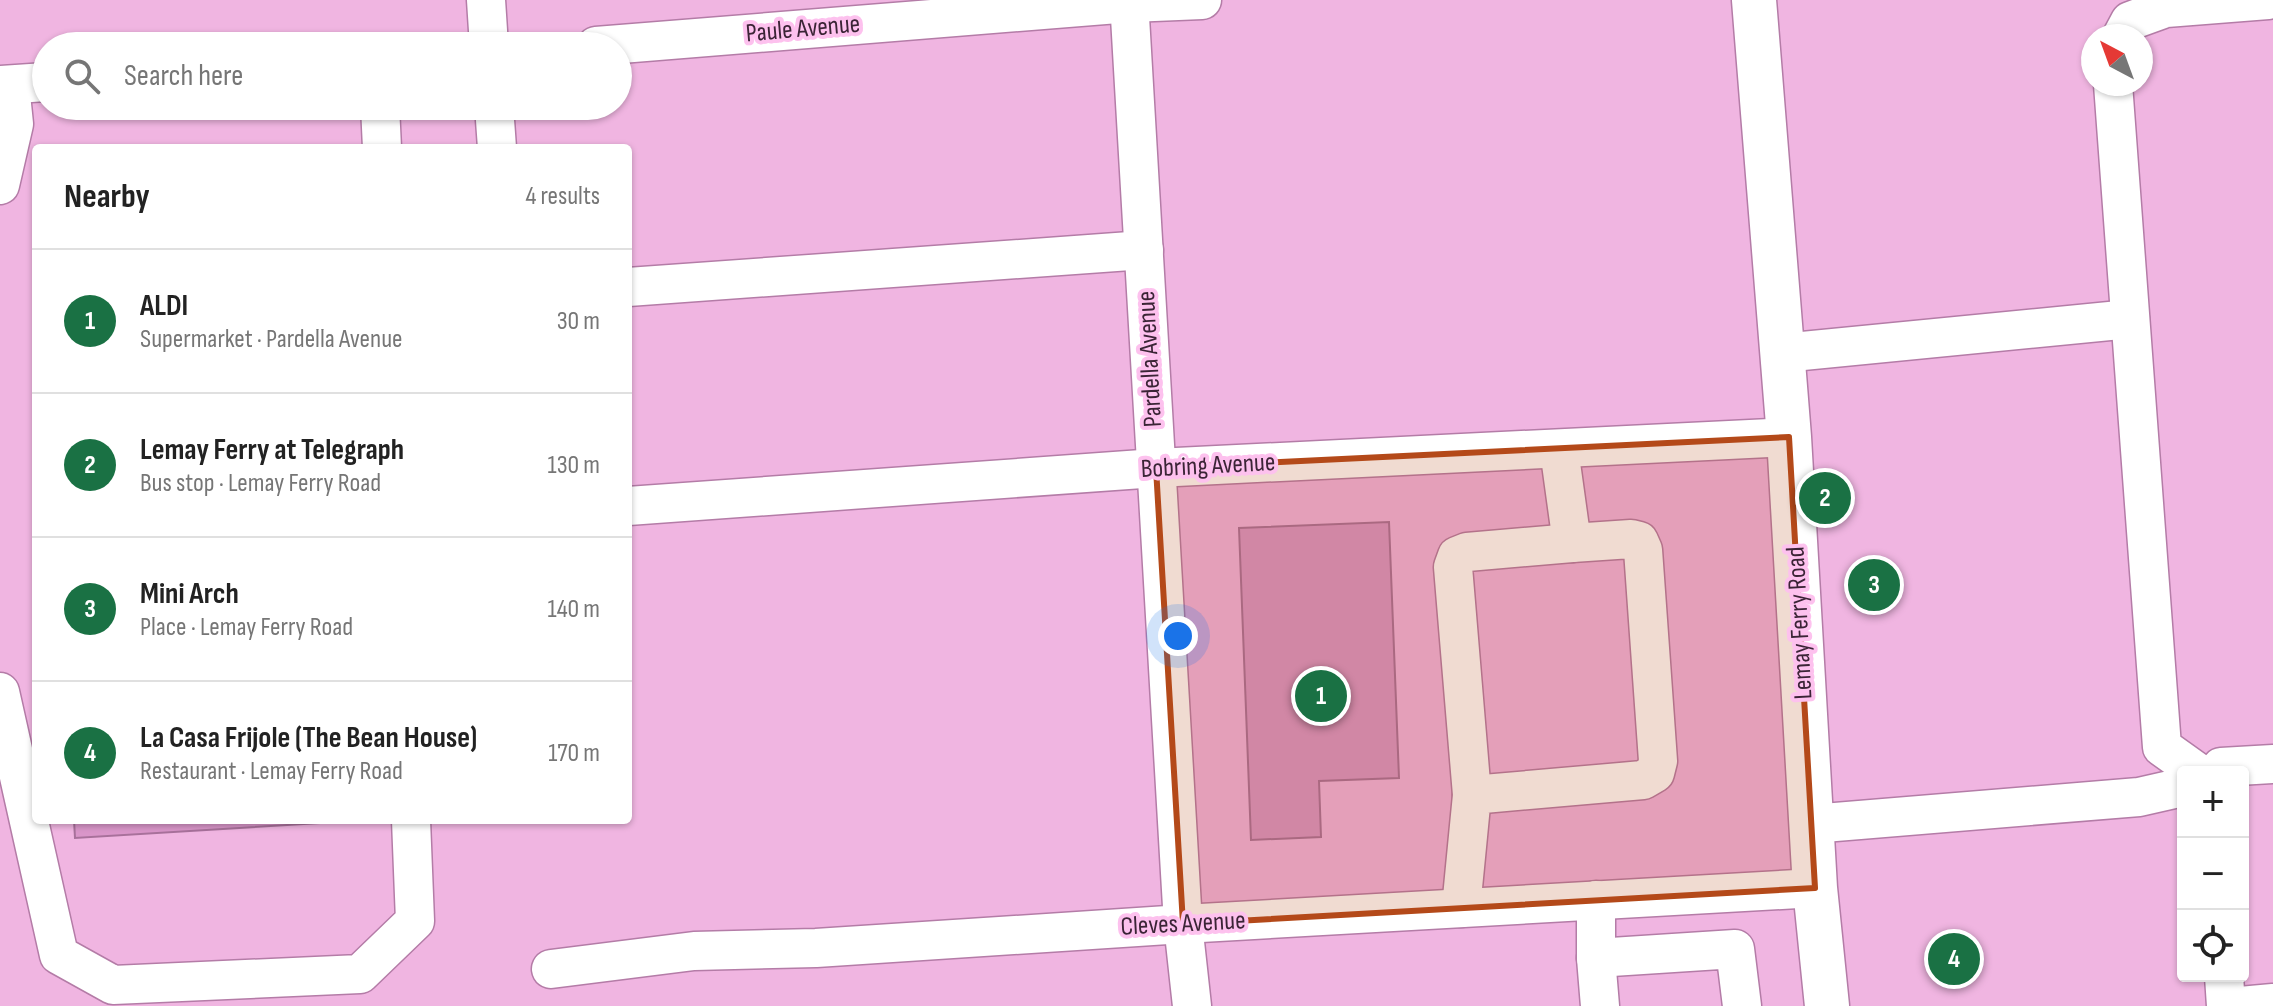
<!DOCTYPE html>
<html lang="en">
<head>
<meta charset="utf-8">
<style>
  :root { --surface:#fff; --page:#f6f6f6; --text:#222; --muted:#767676; --line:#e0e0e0; --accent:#1a7144 }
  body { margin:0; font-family:"Sofia Sans Condensed",sans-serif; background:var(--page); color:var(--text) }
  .controls { position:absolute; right:24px; bottom:24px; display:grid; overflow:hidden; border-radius:8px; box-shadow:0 2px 6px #0004 }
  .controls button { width:72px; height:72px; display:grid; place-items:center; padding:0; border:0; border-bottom:2px solid var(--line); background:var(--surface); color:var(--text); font:40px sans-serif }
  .compass { position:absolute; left:2081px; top:24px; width:72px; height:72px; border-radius:50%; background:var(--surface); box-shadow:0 2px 6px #0004; rotate:319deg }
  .you { position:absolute; left:1178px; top:636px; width:28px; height:28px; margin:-20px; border:6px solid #fff; border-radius:50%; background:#1a73e8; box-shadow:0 0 0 12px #1a73e833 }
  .badge { display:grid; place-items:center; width:52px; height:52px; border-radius:50%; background:var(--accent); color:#fff; font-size:26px; font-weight:700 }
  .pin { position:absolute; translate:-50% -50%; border:4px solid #fff; box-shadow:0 2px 8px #0006 }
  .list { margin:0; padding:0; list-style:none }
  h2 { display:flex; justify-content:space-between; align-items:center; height:104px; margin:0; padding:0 32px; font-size:34px }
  h2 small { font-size:26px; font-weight:400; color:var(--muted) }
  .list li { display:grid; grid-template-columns:52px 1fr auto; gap:24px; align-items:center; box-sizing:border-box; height:144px; padding:0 32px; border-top:2px solid var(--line) }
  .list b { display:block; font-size:30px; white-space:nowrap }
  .list p { margin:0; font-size:26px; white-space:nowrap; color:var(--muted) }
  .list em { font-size:26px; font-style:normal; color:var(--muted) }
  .icon { flex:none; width:44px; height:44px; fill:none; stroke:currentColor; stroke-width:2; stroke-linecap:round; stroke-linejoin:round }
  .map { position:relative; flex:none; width:2273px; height:1006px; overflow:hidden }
  .search { position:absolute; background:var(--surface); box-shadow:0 2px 6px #0004; left:32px; top:32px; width:600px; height:88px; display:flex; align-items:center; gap:20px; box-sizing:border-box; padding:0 28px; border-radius:44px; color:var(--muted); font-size:30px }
  .panel { position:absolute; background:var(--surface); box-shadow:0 2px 6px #0004; left:32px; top:144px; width:600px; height:680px; border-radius:8px }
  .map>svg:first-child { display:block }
  .building { fill:#d996c9; stroke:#a8719b; stroke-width:2 }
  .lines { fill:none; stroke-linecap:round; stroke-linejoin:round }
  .minor-casing { stroke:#b47ca7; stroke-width:41 }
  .major-casing { stroke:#b47ca7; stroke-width:47 }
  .minor { stroke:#fff; stroke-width:38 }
  .major { stroke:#fff; stroke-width:44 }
  .marked { fill:#b44919; fill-opacity:0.2; stroke:#b44919; stroke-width:6; stroke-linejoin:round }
  .labels { text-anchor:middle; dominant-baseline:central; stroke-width:8; stroke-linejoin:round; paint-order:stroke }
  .street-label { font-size:26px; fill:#3b2436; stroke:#fdc1ee }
</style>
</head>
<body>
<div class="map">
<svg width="2273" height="1006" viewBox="0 0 2273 1006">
  <rect width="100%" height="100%" fill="#f0b5e1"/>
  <g class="building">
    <polygon points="1389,522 1399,778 1319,781 1321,837 1251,840 1239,528"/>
    <polygon points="74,820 370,820 75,838"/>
  </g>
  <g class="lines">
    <g class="minor-casing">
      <g id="minor">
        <polyline points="486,0 489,46"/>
        <polyline points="1129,0 1183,924 1192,1006"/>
        <polyline points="2122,36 2130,21 2166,8 2268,0"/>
        <polyline points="596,46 1130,3 1202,0"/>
        <polyline points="2113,84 2162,747 2197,772"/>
        <polyline points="0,85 46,82"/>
        <polyline points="380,106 382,148"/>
        <polyline points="494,106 497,148"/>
        <polyline points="0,185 14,124 10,85"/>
        <polyline points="628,287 1144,250"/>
        <polyline points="1782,353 2130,319"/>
        <polyline points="628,506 1156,468 1789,437"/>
        <polyline points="0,692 59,955 113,985 360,974 415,921 411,820"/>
        <polyline points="2217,772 2221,767 2273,764"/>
        <polyline points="1472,795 1453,567 1457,556 1467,552 1572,543"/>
        <polyline points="1811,824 2139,797 2183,787"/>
        <polyline points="1596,900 1596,958 1600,1006"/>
        <polyline points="1461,908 1472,795 1643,780 1655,773 1658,761 1643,550 1639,541 1631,539 1572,543 1559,449"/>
        <polyline points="1596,958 1735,949 1742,1006"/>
        <polyline points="551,969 694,951 816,948 1183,924 1815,888"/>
        <polyline points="2224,976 2226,1006"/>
        <polyline points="2240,1006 2273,1003"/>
      </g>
    </g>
    <g class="major-casing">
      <polyline id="major" points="1754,0 1789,437 1815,888 1827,1006"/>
    </g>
    <use href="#minor" class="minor"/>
    <use href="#major" class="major"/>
  </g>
  <path class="marked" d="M1789,437L1815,888L1183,924L1156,468Z"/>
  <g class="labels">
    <g class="street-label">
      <text transform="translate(803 29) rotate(-5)">Paule Avenue</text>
      <text transform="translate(1150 359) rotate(-93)">Pardella Avenue</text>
      <text transform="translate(1208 466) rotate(-3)">Bobring Avenue</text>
      <text transform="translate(1800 623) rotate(-93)">Lemay Ferry Road</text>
      <text transform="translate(1183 924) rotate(-3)">Cleves Avenue</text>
    </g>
  </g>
</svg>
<div class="controls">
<button>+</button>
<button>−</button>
<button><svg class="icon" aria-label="locate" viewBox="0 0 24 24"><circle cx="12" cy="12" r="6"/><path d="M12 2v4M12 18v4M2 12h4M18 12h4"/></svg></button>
</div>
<svg class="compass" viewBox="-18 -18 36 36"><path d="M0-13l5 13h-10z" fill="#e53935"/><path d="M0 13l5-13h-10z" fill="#767676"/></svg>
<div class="you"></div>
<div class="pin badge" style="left:1321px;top:696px">1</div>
<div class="pin badge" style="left:1825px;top:498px">2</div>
<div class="pin badge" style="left:1874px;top:585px">3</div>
<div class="pin badge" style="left:1954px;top:959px">4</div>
<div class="search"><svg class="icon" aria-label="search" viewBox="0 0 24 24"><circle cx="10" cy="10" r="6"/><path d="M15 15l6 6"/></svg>Search here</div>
<section class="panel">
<h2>Nearby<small>4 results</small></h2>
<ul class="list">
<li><span class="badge">1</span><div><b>ALDI</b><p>Supermarket · Pardella Avenue</p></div><em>30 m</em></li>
<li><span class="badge">2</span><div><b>Lemay Ferry at Telegraph</b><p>Bus stop · Lemay Ferry Road</p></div><em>130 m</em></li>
<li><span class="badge">3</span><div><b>Mini Arch</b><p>Place · Lemay Ferry Road</p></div><em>140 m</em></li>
<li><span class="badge">4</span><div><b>La Casa Frijole (The Bean House)</b><p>Restaurant · Lemay Ferry Road</p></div><em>170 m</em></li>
</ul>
</section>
</div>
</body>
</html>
